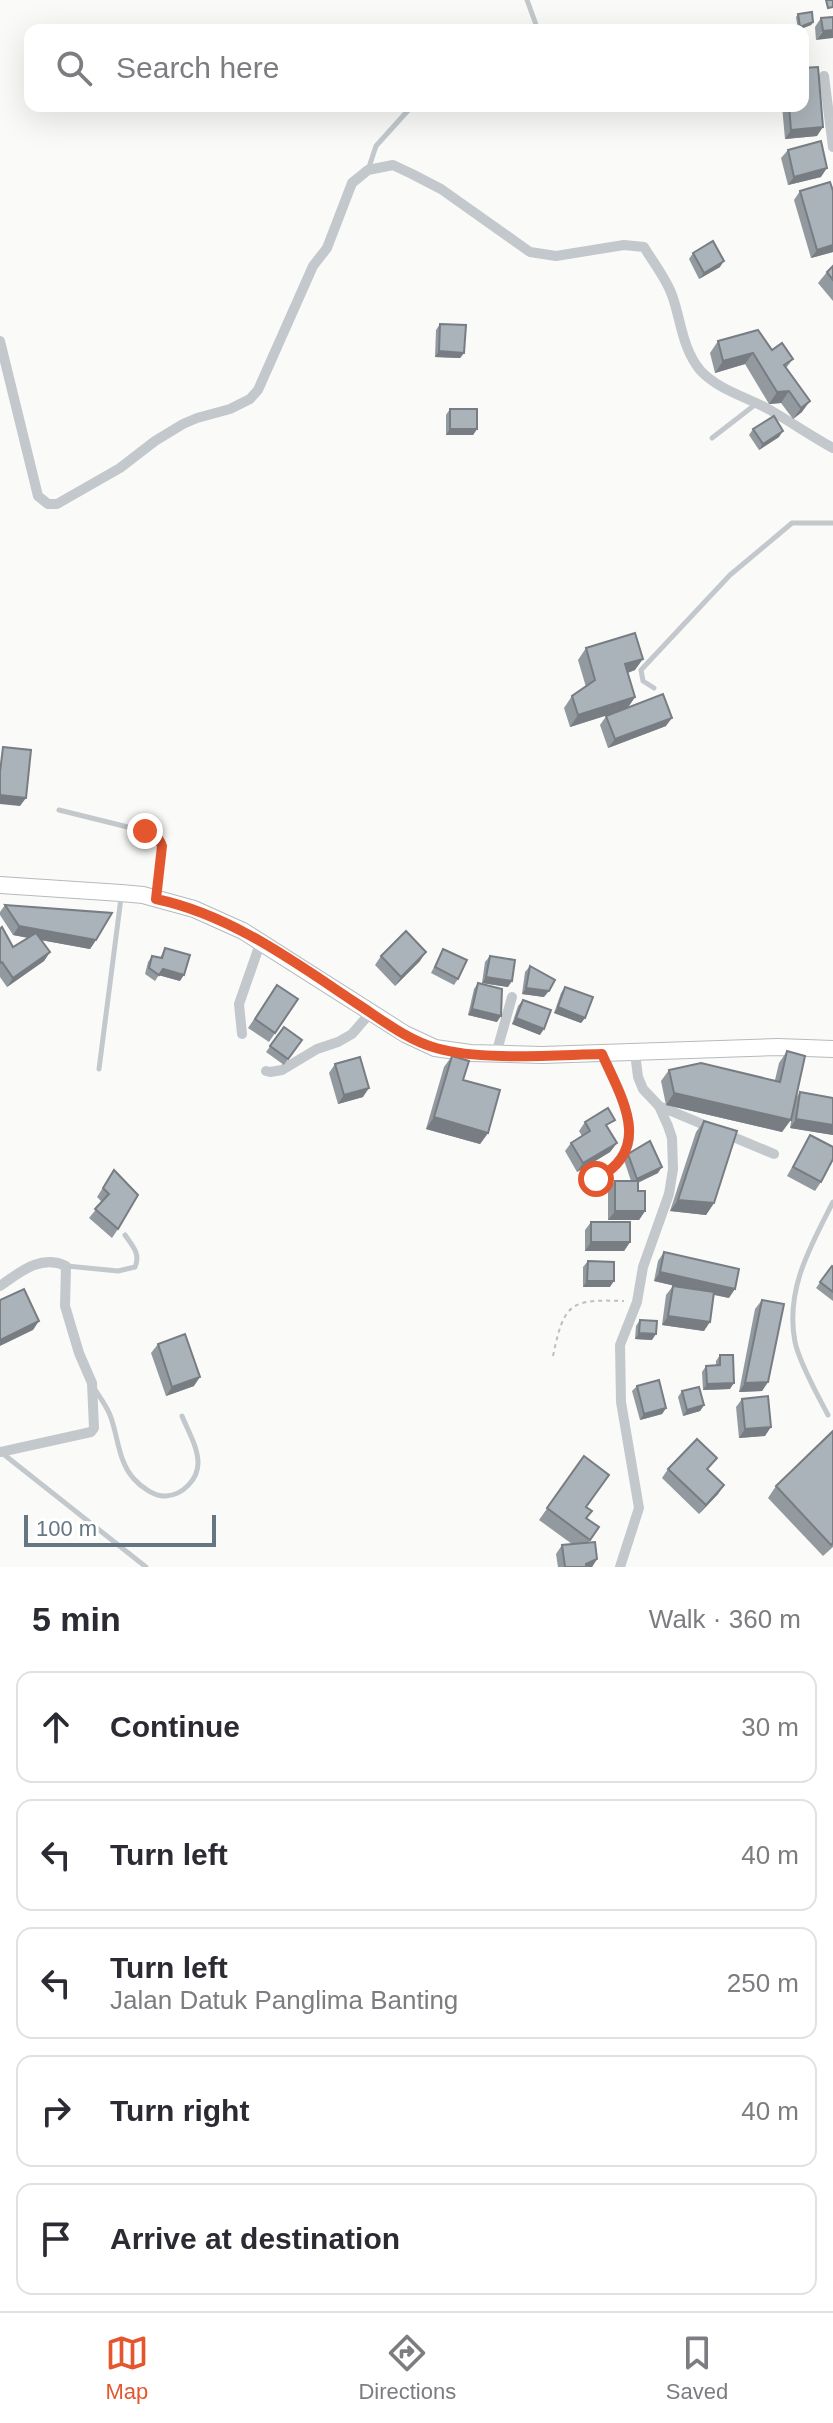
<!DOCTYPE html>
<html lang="en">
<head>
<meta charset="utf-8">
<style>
  :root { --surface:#fff; --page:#f2f2f3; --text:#2b2b33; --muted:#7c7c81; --line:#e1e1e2; --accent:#e4572e }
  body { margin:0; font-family:Helvetica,sans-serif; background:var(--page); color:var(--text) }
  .scale { position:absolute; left:24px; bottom:20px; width:192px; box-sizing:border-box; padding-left:8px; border:4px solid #657683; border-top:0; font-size:22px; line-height:28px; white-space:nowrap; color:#657683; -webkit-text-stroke:6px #fff; paint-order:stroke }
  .stop { position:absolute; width:24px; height:24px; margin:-18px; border:6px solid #e4572e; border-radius:50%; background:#fff }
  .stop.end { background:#e4572e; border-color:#fff; box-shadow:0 2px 8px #0008 }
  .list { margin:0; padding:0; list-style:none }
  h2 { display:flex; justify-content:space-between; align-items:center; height:104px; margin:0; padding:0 32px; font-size:34px }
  h2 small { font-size:26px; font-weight:400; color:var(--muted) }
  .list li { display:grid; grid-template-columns:52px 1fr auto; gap:24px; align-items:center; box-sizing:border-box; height:112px; margin:0 16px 16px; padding:0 16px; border:2px solid var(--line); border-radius:16px }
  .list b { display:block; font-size:30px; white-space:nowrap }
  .list p { margin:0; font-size:26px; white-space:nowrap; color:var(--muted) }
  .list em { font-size:26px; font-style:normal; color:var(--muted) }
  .icon { flex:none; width:44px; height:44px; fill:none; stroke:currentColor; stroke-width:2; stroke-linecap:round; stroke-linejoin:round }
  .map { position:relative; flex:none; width:833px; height:1567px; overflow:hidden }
  .search { position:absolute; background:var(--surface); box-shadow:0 8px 32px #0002; left:24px; right:24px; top:24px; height:88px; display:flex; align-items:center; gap:20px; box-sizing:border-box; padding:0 28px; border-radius:16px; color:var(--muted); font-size:30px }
  .sheet { height:744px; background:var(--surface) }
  nav { display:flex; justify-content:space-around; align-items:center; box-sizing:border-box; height:112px; border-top:2px solid var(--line); background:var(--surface); font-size:22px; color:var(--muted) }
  nav a { display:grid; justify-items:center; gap:4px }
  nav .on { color:var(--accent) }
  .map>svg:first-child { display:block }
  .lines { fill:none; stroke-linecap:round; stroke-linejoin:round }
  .primary-casing { stroke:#b5babe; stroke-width:18 }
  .path { stroke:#bbbfc2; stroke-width:2; stroke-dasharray:4 4; stroke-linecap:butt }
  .service { stroke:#c3c8cc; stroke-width:5 }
  .minor { stroke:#c3c8cc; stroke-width:10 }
  .primary { stroke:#fff; stroke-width:16 }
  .wall { fill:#929a9f }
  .shaded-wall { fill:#777d82 }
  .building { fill:#aab3b9; stroke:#777d82; stroke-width:2 }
  .route { stroke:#e4572e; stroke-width:10 }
</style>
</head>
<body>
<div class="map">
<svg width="833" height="1567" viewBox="0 0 833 1567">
  <rect width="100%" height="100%" fill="#fafaf8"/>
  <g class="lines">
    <g class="primary-casing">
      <polyline id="primary" points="0,885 121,893 143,895 194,909 243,931 405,1034 435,1048 470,1053 542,1055 778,1047 833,1049"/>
    </g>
    <path class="path" d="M553,1356C564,1303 570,1299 624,1301"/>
    <g class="service">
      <polyline points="527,0 538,30"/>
      <polyline points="526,106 530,108 533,106"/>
      <polyline points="368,170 376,146 412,106"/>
      <polyline points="712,438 756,404"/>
      <polyline points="654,688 643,681 641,670 730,575 792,523 833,523"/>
      <polyline points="59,810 152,833 159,839 162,846 156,895"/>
      <polyline points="99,1069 121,898"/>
      <path d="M67,1266L118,1271L135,1267C141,1254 132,1245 125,1235"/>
      <path d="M94,1388C99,1396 106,1405 110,1415C118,1435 118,1462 134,1479C141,1487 155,1497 166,1496C183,1495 198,1479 198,1463C198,1447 188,1431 182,1416"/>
      <path d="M828,1415C818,1396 799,1362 795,1342C785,1290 810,1247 833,1202"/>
      <polyline points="2,1453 146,1567"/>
    </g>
    <g class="minor">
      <polyline points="824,76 833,147"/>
      <path d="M0,341L38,496L48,504H57L120,468L155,441L183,424L197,418L230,409L250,399L258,390L313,266L327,248L352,183L368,170L393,165L412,174L441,189L530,252L556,256L624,245L644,247C653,262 666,278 672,295C681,320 682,348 700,370C718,390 747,397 770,410C791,422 811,436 833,448"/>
      <polyline points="242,1034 239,1004 261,941"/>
      <polyline points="496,1054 512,997"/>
      <polyline points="266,1071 270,1072 282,1070 317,1049 338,1042 352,1034 371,1012"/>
      <polyline points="659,1106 774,1154"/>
      <path d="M596,1179C655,1149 621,1097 602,1054"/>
      <path d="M0,1286C20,1272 41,1254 66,1266L65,1306L79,1353L92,1383L94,1428L91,1432L0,1452"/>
      <polyline points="620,1567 639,1508 621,1402 620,1345 637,1302 643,1267 669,1194 673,1169 672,1138 668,1126 659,1106 643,1089 638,1077 635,1053"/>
    </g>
    <use href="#primary" class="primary"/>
  </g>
  <g class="wall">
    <polygon points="798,14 813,22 811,25 798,30 796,17"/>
    <polygon points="833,17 816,40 815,27 821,18"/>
    <polygon points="782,106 803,106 817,136 785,139"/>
    <polygon points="788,150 821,177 788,185 781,158"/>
    <polygon points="800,191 833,252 811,258 794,200"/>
    <polygon points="693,253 720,267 699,279 689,259"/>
    <polygon points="833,266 833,301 818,283 827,272"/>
    <polygon points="440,324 464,353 460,358 435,357 436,330"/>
    <polygon points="718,341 772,350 793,359 786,368 802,412 793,419 781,403 769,404 745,364 715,373 710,353"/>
    <polygon points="450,409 477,429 473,435 446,435 446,415"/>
    <polygon points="753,429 779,437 759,450 749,435"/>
    <polygon points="586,648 635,670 628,673 635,697 628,707 666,726 608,748 600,725 607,715 570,727 564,708 572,696 586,687 578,660"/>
    <polygon points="5,905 96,940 90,949 41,940 50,952 44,961 7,987 0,977 0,929 13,947 28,938 13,935 0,915 0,912"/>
    <polygon points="165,948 180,981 159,975 155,981 145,974 148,962 152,956 160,958"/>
    <polygon points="443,949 458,979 454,985 431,973"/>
    <polygon points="381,956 420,961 395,986 375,965"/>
    <polygon points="490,956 508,987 482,983 485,962"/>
    <polygon points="530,966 544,997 522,994 525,972"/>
    <polygon points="478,983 497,1022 468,1015 474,989"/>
    <polygon points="277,985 298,999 269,1042 248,1028"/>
    <polygon points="565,987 585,1018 581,1023 554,1013 561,993"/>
    <polygon points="523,1000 540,1035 512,1024 518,1006"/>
    <polygon points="284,1027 302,1040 284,1065 266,1052"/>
    <polygon points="787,1051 795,1099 800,1092 833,1098 833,1135 790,1128 792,1116 782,1132 666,1105 661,1081 669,1070 775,1080 779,1063"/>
    <polygon points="452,1056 488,1133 480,1144 426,1129 444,1067"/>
    <polygon points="335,1064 363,1097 338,1104 329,1073"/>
    <polygon points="704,1121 714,1203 706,1215 670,1211 696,1132"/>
    <polygon points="585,1122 608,1129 617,1143 610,1152 577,1172 565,1151 571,1143 582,1136 579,1131"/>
    <polygon points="810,1135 821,1182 815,1191 787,1176"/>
    <polygon points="628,1154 658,1173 638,1183 638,1191 645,1211 639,1220 608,1220 608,1190 615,1181 631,1181 624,1160"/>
    <polygon points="114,1170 118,1229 112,1238 89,1218 102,1202 97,1197"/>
    <polygon points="591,1222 630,1242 624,1251 585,1251 585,1230"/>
    <polygon points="664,1252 729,1298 714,1295 704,1331 662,1325 666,1295 673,1286 683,1288 654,1281 658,1261"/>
    <polygon points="588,1261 610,1287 583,1287 583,1267"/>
    <polygon points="832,1266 833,1267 833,1301 816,1288"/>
    <polygon points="762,1300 768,1382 762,1391 739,1392 755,1309"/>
    <polygon points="640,1320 652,1340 635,1339 636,1326"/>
    <polygon points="158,1344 194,1386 166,1396 151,1353"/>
    <polygon points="720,1355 730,1389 703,1390 702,1372 706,1366 716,1365 716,1361"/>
    <polygon points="637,1386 666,1408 662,1414 640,1420 632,1391"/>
    <polygon points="682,1391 704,1405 700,1411 683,1416 678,1397"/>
    <polygon points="742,1399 765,1436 739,1438 736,1407"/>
    <polygon points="833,1431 833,1547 823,1556 768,1498 776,1486"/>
    <polygon points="584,1456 586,1518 599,1527 588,1543 597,1559 592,1567 558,1567 556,1554 562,1545 572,1544 539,1520"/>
    <polygon points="668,1469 724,1485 718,1494 699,1514 662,1478"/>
  </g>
  <g class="shaded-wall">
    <polygon points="813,22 811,25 798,30 800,27"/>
    <polygon points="833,30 833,38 816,40 823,31"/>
    <polygon points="823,127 817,136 785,139 791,130"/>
    <polygon points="827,168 821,177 788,185 794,177"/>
    <polygon points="833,245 833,252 811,258 817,250"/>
    <polygon points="724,261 720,267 699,279 704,273"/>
    <polygon points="439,351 464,353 460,358 435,357"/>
    <polygon points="753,353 745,364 715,373 723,361"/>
    <polygon points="789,391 781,403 769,404 777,392"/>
    <polygon points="810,401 802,412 793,419 801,408"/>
    <polygon points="450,429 477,429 473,435 446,435"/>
    <polygon points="783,431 779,437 759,450 763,444"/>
    <polygon points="643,659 635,670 617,676 625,664"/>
    <polygon points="635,697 627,709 570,727 578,715"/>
    <polygon points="672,718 666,726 608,748 615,739"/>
    <polygon points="0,795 26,798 20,806 0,804"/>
    <polygon points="19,926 96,940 90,949 13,935"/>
    <polygon points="50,952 44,961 7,987 13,978"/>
    <polygon points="426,952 420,961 395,986 401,977"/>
    <polygon points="163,969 184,975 180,981 158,975"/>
    <polygon points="486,977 512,981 508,987 482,983"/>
    <polygon points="526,988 549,991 544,997 522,994"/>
    <polygon points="558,1007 585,1018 581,1023 554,1013"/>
    <polygon points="472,1009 501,1016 497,1022 468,1015"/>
    <polygon points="516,1018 544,1029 540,1035 512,1024"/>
    <polygon points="369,1088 363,1097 338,1104 344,1095"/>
    <polygon points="674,1093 791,1120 782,1132 666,1105"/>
    <polygon points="434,1117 488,1133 480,1144 426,1129"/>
    <polygon points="796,1119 833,1125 833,1135 790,1128"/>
    <polygon points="617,1143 610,1152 577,1172 583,1163"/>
    <polygon points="662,1167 658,1173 632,1185 637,1179"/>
    <polygon points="678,1200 714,1203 706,1215 670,1211"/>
    <polygon points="615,1211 645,1211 639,1220 608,1220"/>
    <polygon points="591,1242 630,1242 624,1251 585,1251"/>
    <polygon points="660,1272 735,1289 729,1298 654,1281"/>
    <polygon points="587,1281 614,1281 610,1287 583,1287"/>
    <polygon points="668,1316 710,1322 704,1331 662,1325"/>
    <polygon points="39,1321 33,1330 0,1346 0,1340"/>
    <polygon points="639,1333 656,1334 652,1340 635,1339"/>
    <polygon points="200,1377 194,1386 166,1396 172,1387"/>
    <polygon points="768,1382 762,1391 739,1392 745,1383"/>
    <polygon points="734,1383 730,1389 703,1390 707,1384"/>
    <polygon points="704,1405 700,1411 683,1416 687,1410"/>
    <polygon points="666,1408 662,1414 640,1420 644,1414"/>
    <polygon points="771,1427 765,1436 739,1438 745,1429"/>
    <polygon points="724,1485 718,1494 699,1514 706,1505"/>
    <polygon points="597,1559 592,1567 584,1567 586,1564"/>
  </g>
  <g class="building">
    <polygon points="826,0 833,0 833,7 828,8"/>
    <polygon points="812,12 813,22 800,27 798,14"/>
    <polygon points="833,17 833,30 823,31 821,18"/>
    <polygon points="818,67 823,127 791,130 789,106 803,106 803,68"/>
    <polygon points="821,141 827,168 794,177 788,150"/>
    <polygon points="830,182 833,191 833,245 817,250 800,191"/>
    <polygon points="713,241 724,261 704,273 693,253"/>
    <polygon points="833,266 833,280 827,272"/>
    <polygon points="440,324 466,325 464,353 439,351"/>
    <polygon points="758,330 772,350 782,343 793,359 784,365 810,401 801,408 789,391 777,392 753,353 723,361 718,341"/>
    <rect x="450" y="409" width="27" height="20"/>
    <polygon points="774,416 783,431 763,444 753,429"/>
    <polygon points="635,633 643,659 625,664 635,697 578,715 572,696 595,680 586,648"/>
    <polygon points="663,694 672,718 615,739 606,716"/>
    <polygon points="3,747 31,750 26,798 0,795 0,772"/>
    <polygon points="5,905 112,913 96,940 19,926"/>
    <polygon points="2,927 13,947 36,933 50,952 13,978 2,962 0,963 0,929"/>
    <polygon points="406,931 426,952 401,977 381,956"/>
    <polygon points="165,948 190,955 184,975 163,969 159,975 149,968 152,956 162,958"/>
    <polygon points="443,949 467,960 458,979 435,967"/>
    <polygon points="490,956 515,960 512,981 486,977"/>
    <polygon points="530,966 555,980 549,991 526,988"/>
    <polygon points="478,983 502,989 501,1016 472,1009"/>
    <polygon points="277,985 298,999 275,1033 255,1019"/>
    <polygon points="565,987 593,997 585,1018 558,1007"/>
    <polygon points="523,1000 551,1010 544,1029 516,1018"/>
    <polygon points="284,1027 302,1040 288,1059 270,1046"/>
    <polygon points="787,1051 805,1056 791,1120 674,1093 669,1070 701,1063 780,1082"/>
    <polygon points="452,1056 469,1061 463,1080 500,1090 488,1133 434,1117"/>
    <polygon points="360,1057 369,1088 344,1095 335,1064"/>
    <polygon points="800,1092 833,1098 833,1125 796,1119"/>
    <polygon points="608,1108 615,1120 606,1125 617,1143 583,1163 571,1143 590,1131 585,1122"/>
    <polygon points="704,1121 737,1131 714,1203 678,1200"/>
    <polygon points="810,1135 833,1147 833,1159 821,1182 793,1167"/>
    <polygon points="650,1141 662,1167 637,1179 628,1154"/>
    <polygon points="114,1170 138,1195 118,1229 95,1209 109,1194 103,1188"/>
    <polygon points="615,1181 638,1181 638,1191 645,1191 645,1211 615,1211"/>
    <rect x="591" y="1222" width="39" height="20"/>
    <polygon points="664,1252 739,1269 735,1289 660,1272"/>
    <polygon points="588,1261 614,1262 614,1281 587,1281"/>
    <polygon points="832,1266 833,1267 833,1292 820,1282"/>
    <polygon points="673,1286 714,1292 710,1322 668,1316"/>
    <polygon points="24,1289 39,1321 0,1340 0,1300"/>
    <polygon points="762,1300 784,1304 768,1382 745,1383"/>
    <polygon points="640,1320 657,1321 656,1334 639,1333"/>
    <polygon points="185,1334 200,1377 172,1387 158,1344"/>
    <polygon points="720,1355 733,1355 734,1383 707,1384 706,1366 720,1365"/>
    <polygon points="659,1380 666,1408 644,1414 637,1386"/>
    <polygon points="699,1387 704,1405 687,1410 682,1391"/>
    <polygon points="768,1396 771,1427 745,1429 742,1399"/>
    <polygon points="833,1431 833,1543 831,1545 776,1486"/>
    <polygon points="697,1439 717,1458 707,1469 724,1485 706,1505 668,1469"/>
    <polygon points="584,1456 609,1475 586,1507 592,1511 586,1518 599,1527 590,1540 547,1508"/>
    <polygon points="595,1542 597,1559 586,1564 586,1567 565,1567 562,1545"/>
  </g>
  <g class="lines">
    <path class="route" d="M145,831C154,834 159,837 162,846L156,899C231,915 293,961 356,1003C381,1019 407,1040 436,1048C481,1061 554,1055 602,1054C621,1097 655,1149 596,1179"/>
  </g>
</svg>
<div class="scale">100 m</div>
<div class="stop" style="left:596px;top:1179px"></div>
<div class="stop end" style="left:145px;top:831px"></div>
<div class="search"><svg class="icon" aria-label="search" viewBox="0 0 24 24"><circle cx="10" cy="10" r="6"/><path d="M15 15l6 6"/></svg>Search here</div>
</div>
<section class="sheet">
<h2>5 min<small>Walk · 360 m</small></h2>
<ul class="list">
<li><svg class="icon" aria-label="ahead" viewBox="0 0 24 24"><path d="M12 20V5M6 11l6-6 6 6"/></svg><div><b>Continue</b></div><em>30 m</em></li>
<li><svg class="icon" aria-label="left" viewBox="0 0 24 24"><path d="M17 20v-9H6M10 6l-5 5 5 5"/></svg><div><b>Turn left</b></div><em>40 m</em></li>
<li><svg class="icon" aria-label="left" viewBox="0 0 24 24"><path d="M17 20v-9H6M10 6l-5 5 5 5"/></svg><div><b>Turn left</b><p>Jalan Datuk Panglima Banting</p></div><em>250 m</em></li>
<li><svg class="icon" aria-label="right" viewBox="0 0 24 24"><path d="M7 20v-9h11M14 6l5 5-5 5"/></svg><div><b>Turn right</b></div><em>40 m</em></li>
<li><svg class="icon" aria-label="arrive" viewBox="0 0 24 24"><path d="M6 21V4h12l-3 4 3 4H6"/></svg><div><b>Arrive at destination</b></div></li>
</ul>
</section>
<nav>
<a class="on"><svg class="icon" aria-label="map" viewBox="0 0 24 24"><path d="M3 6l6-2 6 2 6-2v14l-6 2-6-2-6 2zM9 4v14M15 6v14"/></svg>Map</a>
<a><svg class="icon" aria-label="directions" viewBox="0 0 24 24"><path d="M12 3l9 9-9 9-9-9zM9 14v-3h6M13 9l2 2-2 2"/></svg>Directions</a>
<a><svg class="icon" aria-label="saved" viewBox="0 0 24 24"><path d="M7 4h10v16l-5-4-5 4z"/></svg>Saved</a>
</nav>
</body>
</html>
